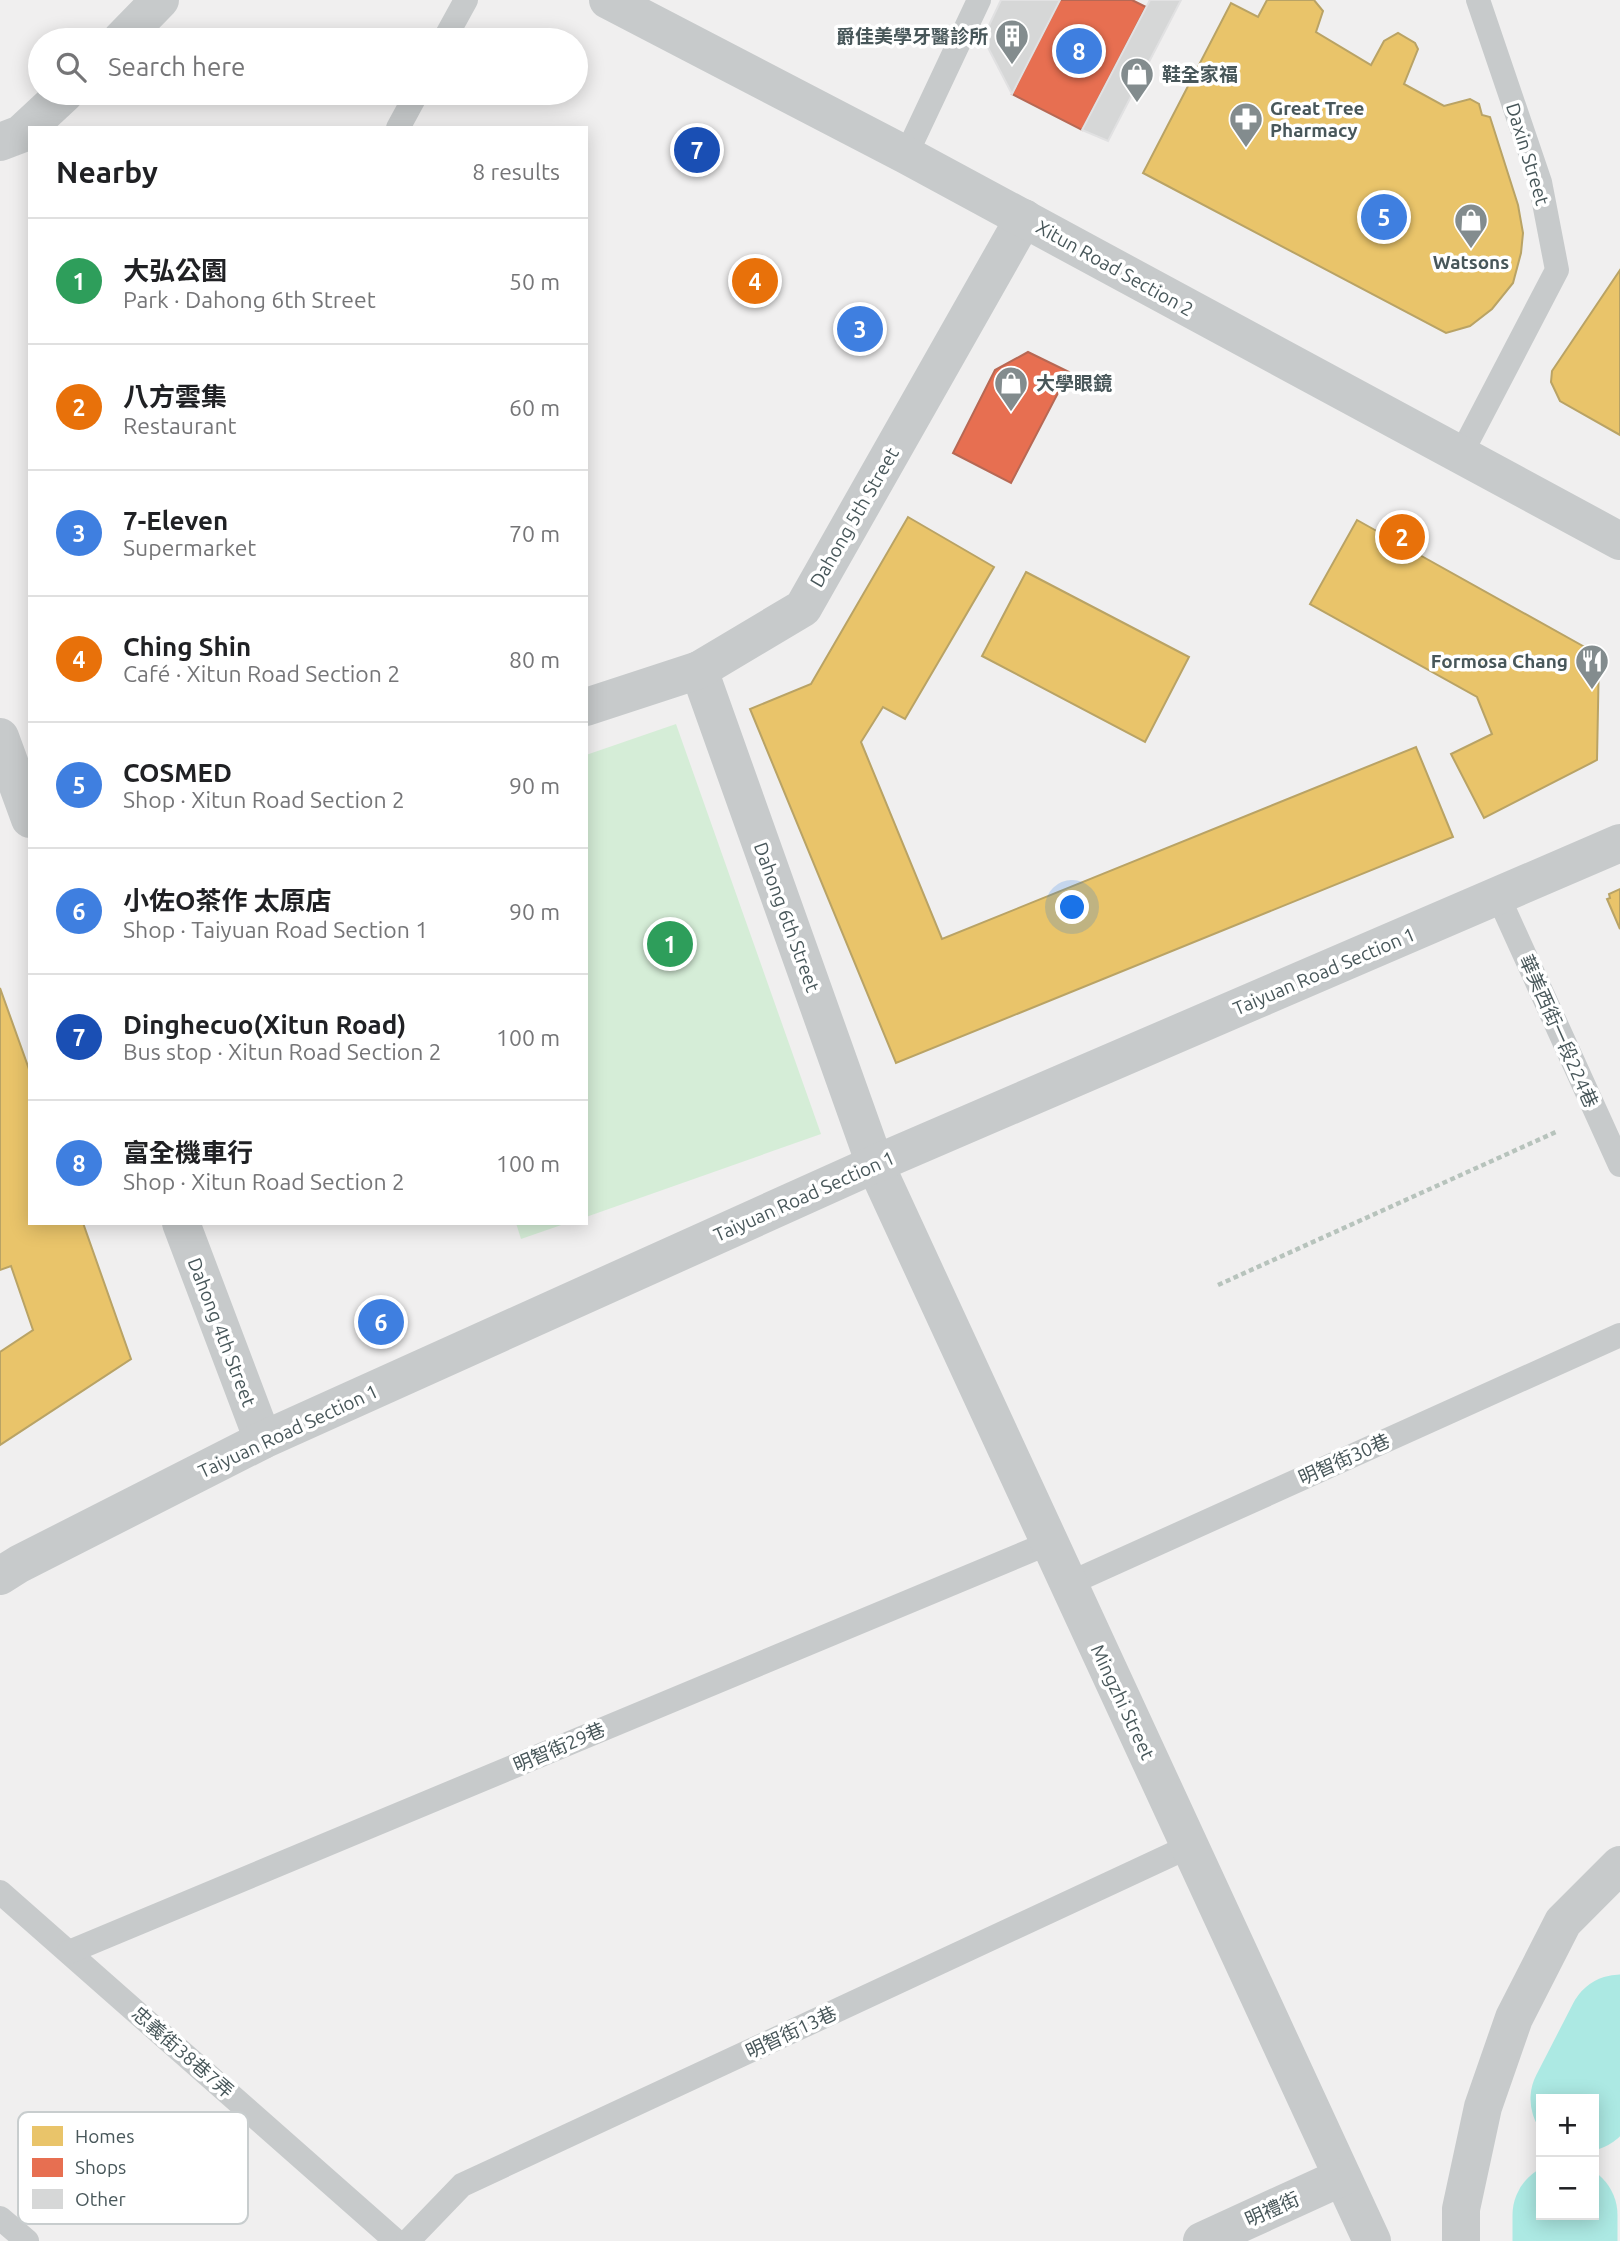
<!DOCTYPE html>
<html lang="en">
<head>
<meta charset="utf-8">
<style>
  :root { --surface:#fff; --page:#f6f6f6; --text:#202124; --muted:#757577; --line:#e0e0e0; --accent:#838c8e }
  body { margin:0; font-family:Ubuntu,"Noto Sans TC",sans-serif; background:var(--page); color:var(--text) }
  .controls { position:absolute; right:21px; bottom:21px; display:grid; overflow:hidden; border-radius:0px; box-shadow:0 4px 18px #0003 }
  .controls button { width:63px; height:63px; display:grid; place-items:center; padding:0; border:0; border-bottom:2px solid var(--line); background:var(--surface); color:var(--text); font:35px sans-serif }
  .you { position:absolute; left:1073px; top:908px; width:24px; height:24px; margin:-18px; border:5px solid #fff; border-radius:50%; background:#1a73e8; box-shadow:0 0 0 10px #1a73e833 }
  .badge { display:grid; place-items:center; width:46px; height:46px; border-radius:50%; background:var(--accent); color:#fff; font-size:23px; font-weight:700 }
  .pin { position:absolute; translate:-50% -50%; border:4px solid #fff; box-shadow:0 2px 7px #0006 }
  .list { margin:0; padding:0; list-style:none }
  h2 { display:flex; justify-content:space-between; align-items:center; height:91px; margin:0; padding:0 28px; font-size:30px }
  h2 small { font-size:23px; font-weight:400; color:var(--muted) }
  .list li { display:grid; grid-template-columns:46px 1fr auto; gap:21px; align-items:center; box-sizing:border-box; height:126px; padding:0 28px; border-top:2px solid var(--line) }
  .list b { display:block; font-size:26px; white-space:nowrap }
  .list p { margin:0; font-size:23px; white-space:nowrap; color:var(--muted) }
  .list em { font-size:23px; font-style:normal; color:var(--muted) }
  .icon { flex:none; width:38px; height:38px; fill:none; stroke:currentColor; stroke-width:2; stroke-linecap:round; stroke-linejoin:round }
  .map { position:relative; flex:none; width:1620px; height:2241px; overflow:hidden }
  .search { position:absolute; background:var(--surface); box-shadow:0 4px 18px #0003; left:28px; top:28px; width:560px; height:77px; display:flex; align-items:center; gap:18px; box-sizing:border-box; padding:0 24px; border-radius:38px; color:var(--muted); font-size:26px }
  .panel { position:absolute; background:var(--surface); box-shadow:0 4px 18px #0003; left:28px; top:126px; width:560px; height:1099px; border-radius:0px }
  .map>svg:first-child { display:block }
  .green { fill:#d5edd7 }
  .homes { fill:#e9c46a; stroke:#b9a365; stroke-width:2 }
  .shops { fill:#e76f51; stroke:#b76854; stroke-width:2 }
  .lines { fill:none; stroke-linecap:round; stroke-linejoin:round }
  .river { stroke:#ace9e3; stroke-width:105 }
  .building { fill:#d6d7d7; stroke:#e1e1e2; stroke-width:2 }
  .path { stroke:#b7c3bc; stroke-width:4.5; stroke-dasharray:5 3.5; stroke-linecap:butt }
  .lane { stroke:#c7cacb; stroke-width:24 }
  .street { stroke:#c7cacb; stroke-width:38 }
  .secondary { stroke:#c7cacb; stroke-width:38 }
  .labels { text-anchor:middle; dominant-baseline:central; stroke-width:7; stroke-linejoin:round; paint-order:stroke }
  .poi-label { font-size:19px; font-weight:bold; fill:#48575a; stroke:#fff; text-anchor:start }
  .street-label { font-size:19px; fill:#48575a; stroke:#fff }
  .key { fill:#fff; stroke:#c8cdce; stroke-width:2 }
  .key-label { font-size:19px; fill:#48575a }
</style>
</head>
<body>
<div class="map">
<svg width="1620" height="2241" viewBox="0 0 1620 2241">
  <rect width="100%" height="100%" fill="#f0efef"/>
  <g class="green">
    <polygon points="676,724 821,1134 586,1217 586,755"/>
    <polygon points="516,1223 567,1223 521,1239"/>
  </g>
  <g class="homes">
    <polygon points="1267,0 1314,0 1323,11 1316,32 1371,65 1384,41 1398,33 1415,43 1418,49 1404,84 1444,106 1470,99 1479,104 1482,115 1490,117 1518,205 1523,233 1521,253 1513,283 1492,309 1470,326 1446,333 1143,173 1231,3 1258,17"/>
    <polygon points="1620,270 1620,435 1560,401 1551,382 1552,371"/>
    <polygon points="908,517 994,567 905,719 883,707 861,742 942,939 1416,747 1453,837 896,1063 750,709 811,684"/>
    <polygon points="1357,520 1599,655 1597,760 1484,818 1451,754 1492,734 1477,697 1310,604"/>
    <polygon points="1026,572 1189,657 1145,742 982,656"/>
    <polygon points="1620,889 1620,929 1607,899 1610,898 1609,894"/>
    <polygon points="0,988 30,1072 30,1223 83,1223 131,1359 0,1445 0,1352 33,1330 11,1266 0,1270"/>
  </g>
  <g class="shops">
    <polygon points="1060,0 1132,0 1146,7 1082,130 1012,94"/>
    <polygon points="1028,352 1069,372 1011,483 953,453 995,370"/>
  </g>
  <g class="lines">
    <g class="river">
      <polyline points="1583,2099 1620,2027"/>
      <polyline points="1565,2241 1565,2215"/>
    </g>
  </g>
  <g class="building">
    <polygon points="1001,0 1060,0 1012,94 983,38"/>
    <polygon points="1150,0 1181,0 1108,141 1082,130"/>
  </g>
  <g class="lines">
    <polyline class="path" points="1218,1285 1558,1131"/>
    <g class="lane">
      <polyline points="444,40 466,0"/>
      <polyline points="398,128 417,93"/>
      <polyline points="906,155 979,0"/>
      <polyline points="1460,456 1557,270 1540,182 1478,0"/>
      <polyline points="1498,896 1620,1165"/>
      <polyline points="1068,1584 1620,1335"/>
      <polyline points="0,1892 396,2241"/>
      <polyline points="69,1952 1049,1543"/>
      <polyline points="0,2218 27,2241"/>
      <polyline points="408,2241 462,2185 1190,1846"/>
    </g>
    <g class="street">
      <polyline points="121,40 160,0"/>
      <polyline points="0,142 21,134 65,93"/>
      <polyline points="699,670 875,1164 1372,2241"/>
      <polyline points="586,707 699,670 803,608 1024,218"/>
      <polyline points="0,737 30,819"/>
      <polyline points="181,1223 263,1440"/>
      <polyline points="1202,2241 1342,2177"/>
      <polyline points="1461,2241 1461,2209 1483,2107 1514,2018 1563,1922 1620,1865"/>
    </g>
    <g class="secondary">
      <polyline points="608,0 906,155 1620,541"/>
      <polyline points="0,1576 19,1564 263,1440 875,1164 1620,843"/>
    </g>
  </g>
  <defs>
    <g id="building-pin" transform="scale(1.75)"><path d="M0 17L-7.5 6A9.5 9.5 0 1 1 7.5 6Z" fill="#838c8e" stroke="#fff"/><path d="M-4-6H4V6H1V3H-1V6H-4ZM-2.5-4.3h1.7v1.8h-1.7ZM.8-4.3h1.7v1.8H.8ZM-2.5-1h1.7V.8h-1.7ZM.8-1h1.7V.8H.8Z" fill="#fff"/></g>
    <g id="shop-pin" transform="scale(1.75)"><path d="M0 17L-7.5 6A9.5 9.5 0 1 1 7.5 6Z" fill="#838c8e" stroke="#fff"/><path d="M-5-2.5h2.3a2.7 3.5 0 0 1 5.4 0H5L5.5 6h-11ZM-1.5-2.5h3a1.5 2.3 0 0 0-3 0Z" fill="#fff"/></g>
    <g id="pharmacy-pin" transform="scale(1.75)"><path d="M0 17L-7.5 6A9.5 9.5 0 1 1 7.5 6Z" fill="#838c8e" stroke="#fff"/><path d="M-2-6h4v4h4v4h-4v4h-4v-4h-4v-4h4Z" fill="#fff"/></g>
    <g id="restaurant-pin" transform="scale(1.75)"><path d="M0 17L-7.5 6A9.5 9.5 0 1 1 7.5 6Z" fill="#838c8e" stroke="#fff"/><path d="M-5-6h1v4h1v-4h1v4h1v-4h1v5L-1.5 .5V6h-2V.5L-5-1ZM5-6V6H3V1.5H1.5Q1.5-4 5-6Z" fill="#fff"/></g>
  </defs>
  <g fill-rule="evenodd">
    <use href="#building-pin" x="1012" y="36"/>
    <use href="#shop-pin" x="1137" y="74"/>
    <use href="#pharmacy-pin" x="1246" y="119"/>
    <use href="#shop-pin" x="1471" y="220"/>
    <use href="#shop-pin" x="1011" y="383"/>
    <use href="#restaurant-pin" x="1592" y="661"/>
  </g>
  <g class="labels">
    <g class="poi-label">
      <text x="988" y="36" text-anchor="end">爵佳美學牙醫診所</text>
      <text x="1162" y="74">鞋全家福</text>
      <text x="1270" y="108">Great Tree<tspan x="1270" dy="22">Pharmacy</tspan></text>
      <text x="1471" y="262" text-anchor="middle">Watsons</text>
      <text x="1036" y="383">大學眼鏡</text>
      <text x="1568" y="661" text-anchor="end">Formosa Chang</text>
    </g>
    <g class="street-label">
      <text transform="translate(1528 154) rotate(73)">Daxin Street</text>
      <text transform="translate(1115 268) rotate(29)">Xitun Road Section 2</text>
      <text transform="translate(854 517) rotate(-60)">Dahong 5th Street</text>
      <text transform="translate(787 917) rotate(70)">Dahong 6th Street</text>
      <text transform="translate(1324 971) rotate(-23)">Taiyuan Road Section 1</text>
      <text transform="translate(1559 1031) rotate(66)">華美西街一段224巷</text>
      <text transform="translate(804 1196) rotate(-24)">Taiyuan Road Section 1</text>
      <text transform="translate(222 1332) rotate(69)">Dahong 4th Street</text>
      <text transform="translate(288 1431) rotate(-25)">Taiyuan Road Section 1</text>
      <text transform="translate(1344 1459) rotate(-24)">明智街30巷</text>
      <text transform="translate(1123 1702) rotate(65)">Mingzhi Street</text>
      <text transform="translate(559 1747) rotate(-23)">明智街29巷</text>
      <text transform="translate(791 2032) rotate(-25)">明智街13巷</text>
      <text transform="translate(183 2052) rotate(41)">忠義街38巷7弄</text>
      <text transform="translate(1272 2209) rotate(-24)">明禮街</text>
    </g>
  </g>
  <rect x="18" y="2112" width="230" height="112" rx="10" class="key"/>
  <rect x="32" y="2126" width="31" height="20" fill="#e9c46a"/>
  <rect x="32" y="2158" width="31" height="19" fill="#e76f51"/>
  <rect x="32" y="2189" width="31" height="20" fill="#d6d7d7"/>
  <g class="key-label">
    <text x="75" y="2143">Homes</text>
    <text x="75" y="2174">Shops</text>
    <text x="75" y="2206">Other</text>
  </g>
</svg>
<div class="controls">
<button>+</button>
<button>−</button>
</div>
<div class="you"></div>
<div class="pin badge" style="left:670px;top:944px;background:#2e9e5b">1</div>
<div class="pin badge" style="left:1402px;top:537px;background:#e8710a">2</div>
<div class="pin badge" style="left:860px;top:329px;background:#3f7fe0">3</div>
<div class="pin badge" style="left:755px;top:281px;background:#e8710a">4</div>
<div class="pin badge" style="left:1384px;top:217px;background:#3f7fe0">5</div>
<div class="pin badge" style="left:381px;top:1322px;background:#3f7fe0">6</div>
<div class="pin badge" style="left:697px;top:150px;background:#1a4fb4">7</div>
<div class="pin badge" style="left:1079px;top:51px;background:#3f7fe0">8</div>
<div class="search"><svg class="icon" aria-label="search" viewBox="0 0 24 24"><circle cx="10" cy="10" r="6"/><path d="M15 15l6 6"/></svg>Search here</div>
<section class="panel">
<h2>Nearby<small>8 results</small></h2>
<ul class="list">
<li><span class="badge" style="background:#2e9e5b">1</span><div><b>大弘公園</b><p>Park · Dahong 6th Street</p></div><em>50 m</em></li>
<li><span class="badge" style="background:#e8710a">2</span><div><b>八方雲集</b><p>Restaurant</p></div><em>60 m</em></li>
<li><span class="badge" style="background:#3f7fe0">3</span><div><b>7-Eleven</b><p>Supermarket</p></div><em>70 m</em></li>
<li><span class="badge" style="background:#e8710a">4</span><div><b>Ching Shin</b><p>Café · Xitun Road Section 2</p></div><em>80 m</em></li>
<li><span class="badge" style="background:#3f7fe0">5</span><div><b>COSMED</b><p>Shop · Xitun Road Section 2</p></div><em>90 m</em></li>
<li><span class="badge" style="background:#3f7fe0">6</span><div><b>小佐O茶作 太原店</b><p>Shop · Taiyuan Road Section 1</p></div><em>90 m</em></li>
<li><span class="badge" style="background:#1a4fb4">7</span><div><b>Dinghecuo(Xitun Road)</b><p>Bus stop · Xitun Road Section 2</p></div><em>100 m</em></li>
<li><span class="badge" style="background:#3f7fe0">8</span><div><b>富全機車行</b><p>Shop · Xitun Road Section 2</p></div><em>100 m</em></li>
</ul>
</section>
</div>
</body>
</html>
